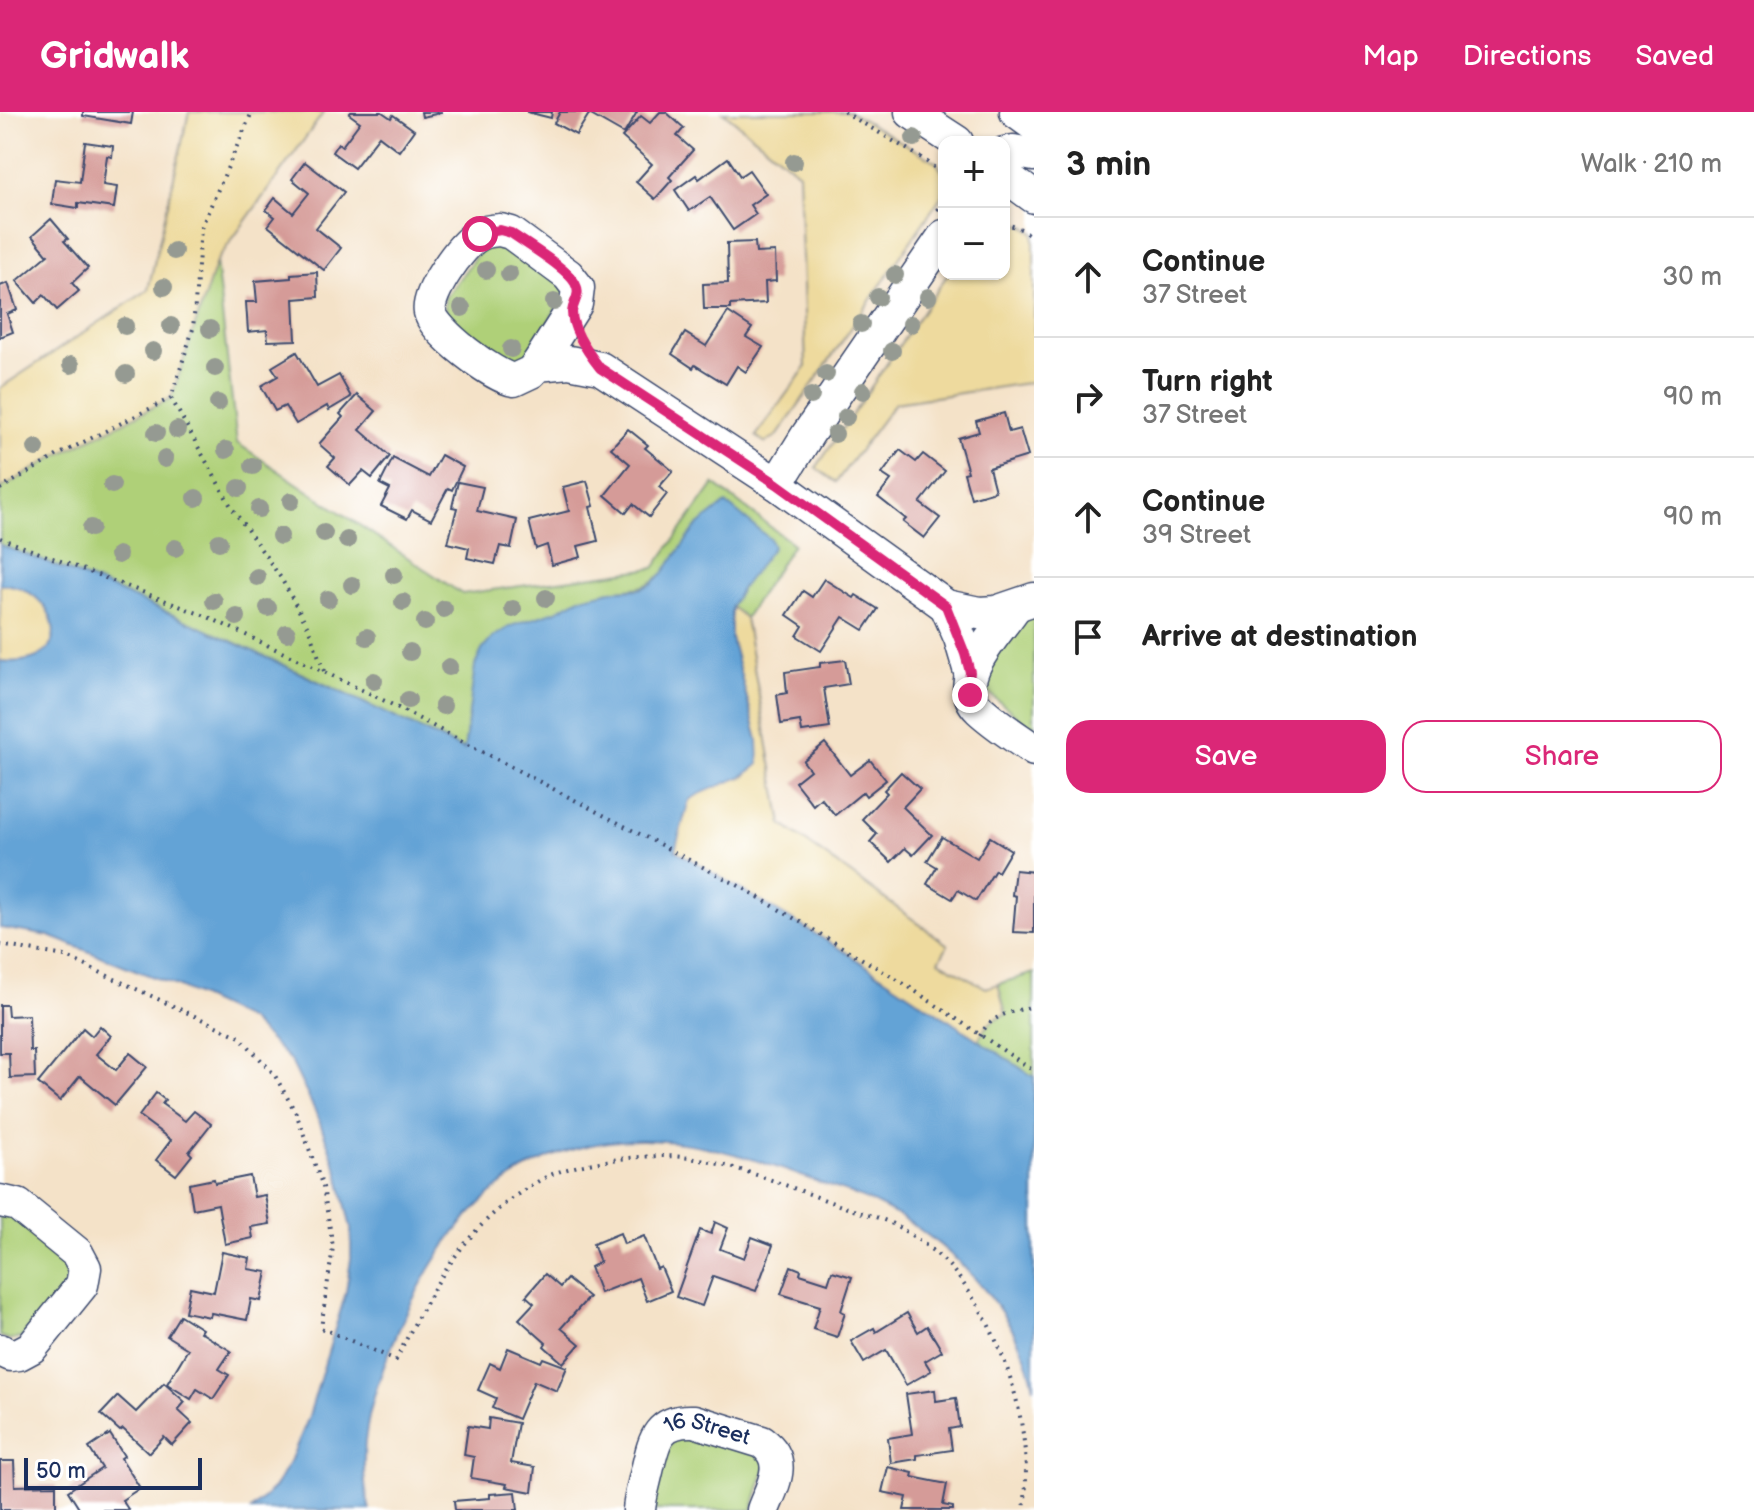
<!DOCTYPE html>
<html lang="en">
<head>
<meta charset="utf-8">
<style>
  :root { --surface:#fff; --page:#f2f2f2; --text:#222; --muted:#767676; --line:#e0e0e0; --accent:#db2777 }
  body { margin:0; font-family:"Balsamiq Sans",sans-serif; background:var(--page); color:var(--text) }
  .controls { position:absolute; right:24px; top:24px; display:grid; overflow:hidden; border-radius:16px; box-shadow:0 2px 6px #0004 }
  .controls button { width:72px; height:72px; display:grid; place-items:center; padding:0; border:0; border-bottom:2px solid var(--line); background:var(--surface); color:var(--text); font:40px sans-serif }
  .scale { position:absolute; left:24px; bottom:20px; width:178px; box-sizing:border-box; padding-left:8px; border:4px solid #1b2f5e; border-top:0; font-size:22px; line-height:28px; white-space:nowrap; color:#1b2f5e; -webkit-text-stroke:6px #fff; paint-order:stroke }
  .stop { position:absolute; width:24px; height:24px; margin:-18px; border:6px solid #db2777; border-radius:50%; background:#fff }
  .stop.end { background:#db2777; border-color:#fff; box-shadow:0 2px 8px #0008 }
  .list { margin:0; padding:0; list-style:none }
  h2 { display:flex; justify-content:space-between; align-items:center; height:104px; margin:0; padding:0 32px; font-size:34px }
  h2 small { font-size:26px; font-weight:400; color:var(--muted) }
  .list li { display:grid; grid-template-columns:52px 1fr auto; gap:24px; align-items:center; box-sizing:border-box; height:120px; padding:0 32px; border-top:2px solid var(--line) }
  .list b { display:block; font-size:30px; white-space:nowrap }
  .list p { margin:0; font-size:26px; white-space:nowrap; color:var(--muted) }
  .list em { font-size:26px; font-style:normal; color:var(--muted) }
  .actions { display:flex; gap:16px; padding:24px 32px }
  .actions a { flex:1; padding:18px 0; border:2px solid var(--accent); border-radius:24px; text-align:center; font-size:28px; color:var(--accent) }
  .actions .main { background:var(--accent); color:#fff }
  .icon { flex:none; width:44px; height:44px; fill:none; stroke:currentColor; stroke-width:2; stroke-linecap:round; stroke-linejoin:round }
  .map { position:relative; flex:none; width:1034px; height:1398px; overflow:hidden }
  header { display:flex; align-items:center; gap:48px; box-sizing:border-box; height:112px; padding:0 40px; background:var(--accent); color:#fff }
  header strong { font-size:38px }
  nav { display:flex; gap:44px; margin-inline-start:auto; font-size:28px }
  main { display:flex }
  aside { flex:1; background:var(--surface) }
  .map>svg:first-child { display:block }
  .green { fill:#afd078; stroke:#65806b; stroke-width:2 }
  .sand { fill:#eeda9e; stroke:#84847e; stroke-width:2 }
  .water { fill:#64a3d6; stroke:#40699a; stroke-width:2 }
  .building { fill:#d59b98 }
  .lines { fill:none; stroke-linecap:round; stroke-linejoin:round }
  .minor-casing { stroke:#3c4a6e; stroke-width:35 }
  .path { stroke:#3c4a6e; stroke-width:4; stroke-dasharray:2 6; stroke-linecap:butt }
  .minor { stroke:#fff; stroke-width:32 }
  .tree { fill:#959a92 }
  .route { stroke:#db2777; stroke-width:10 }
  .labels { text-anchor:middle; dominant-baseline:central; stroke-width:6; stroke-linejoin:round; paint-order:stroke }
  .street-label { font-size:22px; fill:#1b2f5e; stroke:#fff }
</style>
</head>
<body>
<header>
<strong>Gridwalk</strong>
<nav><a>Map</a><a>Directions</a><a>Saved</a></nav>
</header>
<main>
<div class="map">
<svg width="1034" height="1398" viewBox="0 0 1034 1398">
  <rect width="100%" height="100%" fill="#fff"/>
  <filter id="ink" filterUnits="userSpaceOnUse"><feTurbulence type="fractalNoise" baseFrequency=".0125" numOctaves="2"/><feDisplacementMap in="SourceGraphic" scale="16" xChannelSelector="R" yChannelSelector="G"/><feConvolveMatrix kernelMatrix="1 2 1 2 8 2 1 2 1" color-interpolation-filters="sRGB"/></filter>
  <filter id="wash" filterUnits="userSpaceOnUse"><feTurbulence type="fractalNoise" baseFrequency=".006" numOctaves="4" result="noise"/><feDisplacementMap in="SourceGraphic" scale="32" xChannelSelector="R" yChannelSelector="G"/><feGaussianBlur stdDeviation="1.8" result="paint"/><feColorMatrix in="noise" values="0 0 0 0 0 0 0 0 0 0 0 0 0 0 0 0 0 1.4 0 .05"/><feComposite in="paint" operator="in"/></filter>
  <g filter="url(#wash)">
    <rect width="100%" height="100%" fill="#f4e2c8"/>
    <g class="green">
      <polygon points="499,128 567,177 527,248 510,254 445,212 445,186 482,136"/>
      <path d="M216,150L237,331L462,482L654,456L714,372L793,432L745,506L731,495L741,477L663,461C642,481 631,474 606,480C585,485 574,492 555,500C539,506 522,508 508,516C476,533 478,550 473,583C470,601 467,619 465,638C311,566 160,491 0,433V377L58,343L171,286Z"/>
      <polygon points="1034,499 1034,618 984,577 985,557 1026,504"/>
      <path d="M1034,861V965L978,928C985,914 991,907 1006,902L998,872Z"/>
      <polygon points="0,1101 8,1101 70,1147 73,1165 21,1226 10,1228 0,1224"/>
      <polygon points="675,1319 757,1336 767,1351 752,1398 647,1398"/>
    </g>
    <g class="sand">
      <polygon points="189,0 324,0 216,150 171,286 58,343 0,377 0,276 148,178"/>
      <polygon points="723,0 850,0 936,50 944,62 943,82 778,323 765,331 756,324 806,255 799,61"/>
      <polygon points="1008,111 1023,113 1034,121 1034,270 895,291 836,370 816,356 948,162 1004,162 1004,112"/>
      <path d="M0,472C59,473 84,559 0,549Z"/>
      <path d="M731,495L745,506L782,712L948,833L939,849L986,876L998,872L1006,902C991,907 986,914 978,928L847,841L674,738L689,688L704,677L746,664L758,628L731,526Z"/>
    </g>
    <path class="water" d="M726,391L770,427L773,435L741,477L731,495V526L758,628L759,652C739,671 712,673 689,688L675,738L847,841L1034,965V1276C1020,1200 946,1125 878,1093C855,1082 829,1074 804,1065C715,1032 627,1008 535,1052C470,1084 427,1153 399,1217C374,1275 353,1335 370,1398H251L275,1375L291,1347L308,1307L346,1180L351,1147V1117L338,1060L317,1003L291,949L249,908L179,875L49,824L0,816V549C84,558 58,473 0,472V433C160,491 310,567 464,638L475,553L482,538L493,525L511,514L556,499L580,486L616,478L640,477L652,472L663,461L696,415Z"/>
    <g id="blocks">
      <g class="building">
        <polygon points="83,0 133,0 131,12 83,4"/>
        <polygon points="351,0 382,0 391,6 393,3 414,18 399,39 379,24 354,56 332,40 338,31 342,34 360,10 349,2"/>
        <polygon points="421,0 441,0 441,1 422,5"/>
        <polygon points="527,0 552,0 551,6"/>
        <polygon points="560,0 637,0 624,22 589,2 576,23 554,11"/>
        <polygon points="660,0 666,0 684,16 677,24 693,38 669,65 672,68 655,87 636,70 652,52 622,25 641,4 650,11"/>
        <polygon points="85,30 113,34 112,45 107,44 103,73 117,75 114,96 78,91 78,96 52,92 55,67 80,70"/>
        <polygon points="728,46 740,64 749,58 766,82 750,93 756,102 733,118 710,85 689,99 675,78 696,63 699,67"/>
        <polygon points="305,50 344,80 316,116 341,136 324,158 268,114 275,105 266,98 275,86 293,101 309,81 292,67"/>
        <polygon points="51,107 68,127 64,129 88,156 72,171 79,179 57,198 44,183 36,191 17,169 48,143 32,124"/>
        <polygon points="755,130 756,141 775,140 776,169 765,170 766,191 730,193 730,197 704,197 703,172 728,171 727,131"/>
        <polygon points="317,160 318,185 294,187 296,228 268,229 267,218 248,220 246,190 257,190 255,169 291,166 291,162"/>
        <polygon points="8,171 17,198 7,202 13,220 0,225 0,174"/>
        <polygon points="728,200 752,216 746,225 763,235 746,260 737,254 726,272 695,253 693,256 672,242 685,221 706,234"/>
        <polygon points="297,240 317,275 339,263 351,285 329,298 327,294 296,312 285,294 275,299 261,274 278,264 272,255"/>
        <polygon points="357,283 376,299 360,318 390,344 372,366 363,359 350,373 328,354 335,346 319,332 343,305 340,302"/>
        <polygon points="1004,301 1009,320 1020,317 1028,344 989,356 995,379 971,386 964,361 968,360 958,326 979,320 976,309"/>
        <polygon points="628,317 648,333 645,336 673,359 659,375 667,382 649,405 633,392 626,401 605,383 630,352 611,336"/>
        <polygon points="900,338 916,350 923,342 945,359 920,391 940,406 924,426 903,410 906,407 878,385 891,368 882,362"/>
        <polygon points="441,343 463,355 452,378 448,376 431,408 412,398 407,407 381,394 390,377 380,372 393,346 429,365"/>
        <polygon points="587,369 594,394 590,395 598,429 578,434 581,445 552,453 547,433 536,437 529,409 569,399 563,375"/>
        <polygon points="458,370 483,375 477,399 517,408 511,436 500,434 495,452 467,446 469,436 448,431 457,396 452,395"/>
        <polygon points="824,467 854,486 856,483 878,497 864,518 843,505 821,539 797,524 803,514 787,503 803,479 812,485"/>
        <polygon points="845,548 849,572 824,576 830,616 802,620 800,609 781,612 777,583 787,581 785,560 820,555 820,551"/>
        <polygon points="825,631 850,663 870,648 886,668 866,684 863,680 835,703 821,686 813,693 795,670 810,658 803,649"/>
        <polygon points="901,660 920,677 903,695 932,723 913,743 905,736 891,750 870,730 877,722 862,707 887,681 884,678"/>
        <polygon points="942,725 977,746 990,725 1011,738 998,760 995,758 976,789 958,778 952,787 927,772 937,755 927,749"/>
        <polygon points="1015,758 1034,760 1034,821 1013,820 1016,784 1012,783"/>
        <polygon points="0,893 7,893 8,904 29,903 30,939 34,939 35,965 10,966 9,941 0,941"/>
        <polygon points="100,914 111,924 96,942 116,958 130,941 147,955 115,993 80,964 60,989 38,971 83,916 92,924"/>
        <polygon points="156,981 165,988 162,992 185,1009 194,999 211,1012 189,1040 192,1043 176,1063 156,1048 171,1028 139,1004"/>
        <polygon points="250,1064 254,1085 265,1083 270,1112 251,1115 253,1126 225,1132 218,1092 193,1097 189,1072 214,1067 215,1071"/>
        <polygon points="715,1110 728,1116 720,1137 744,1146 752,1125 773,1133 756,1179 713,1164 702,1194 676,1185 700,1118 711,1122"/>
        <polygon points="620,1121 624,1132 644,1124 657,1157 661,1155 671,1179 647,1189 638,1166 600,1181 590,1155 600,1150 593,1132"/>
        <polygon points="222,1140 250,1146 248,1157 267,1160 261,1189 251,1187 247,1208 211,1201 210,1205 185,1200 190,1175 214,1180"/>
        <polygon points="791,1154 801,1158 800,1162 828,1171 832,1159 852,1165 841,1199 845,1201 837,1225 813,1217 820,1194 781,1182"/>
        <polygon points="545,1162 560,1175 567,1167 589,1185 561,1216 580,1232 563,1251 544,1234 546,1231 519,1207 534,1191 526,1184"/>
        <polygon points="907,1201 918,1220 927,1214 942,1239 925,1249 931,1259 906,1273 886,1238 864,1251 851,1229 874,1216 876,1220"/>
        <polygon points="180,1203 202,1217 200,1220 231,1239 219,1257 229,1263 213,1287 197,1277 191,1287 167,1272 188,1237 167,1224"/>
        <polygon points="508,1236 541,1250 543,1246 567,1255 557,1279 534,1269 518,1307 492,1296 496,1286 478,1278 490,1251 500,1256"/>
        <polygon points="164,1271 185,1290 178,1298 192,1311 172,1333 164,1325 149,1341 123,1317 120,1319 101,1302 118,1284 136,1300"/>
        <polygon points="935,1278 936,1289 956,1286 960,1315 949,1317 952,1338 917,1343 917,1347 891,1351 888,1326 912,1322 906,1282"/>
        <polygon points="489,1306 518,1311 511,1351 535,1355 532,1380 506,1375 507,1372 471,1366 474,1345 464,1343 468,1314 488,1317"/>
        <polygon points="110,1322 124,1344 121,1346 140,1376 122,1388 128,1397 126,1398 80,1398 68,1379 102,1356 89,1336"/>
        <polygon points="0,1349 14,1349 15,1374 56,1373 56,1398 0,1398"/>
        <polygon points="888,1355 913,1361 912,1365 947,1372 943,1393 953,1395 953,1398 904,1398 907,1385 882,1380"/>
        <polygon points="516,1380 518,1398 455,1398 454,1389 490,1386 490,1382"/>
      </g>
    </g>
  </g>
  <g filter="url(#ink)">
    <use href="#blocks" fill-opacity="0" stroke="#3c4a6e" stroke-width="2"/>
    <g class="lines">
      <g class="minor-casing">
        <g id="minor">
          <polyline points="911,0 957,30"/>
          <polyline points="1016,0 1034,13"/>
          <polyline points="1004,41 1013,39 1034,43"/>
          <polyline points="1004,63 1034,85"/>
          <path d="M500,118L511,121L568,163L578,176L576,192L537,253L531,260L514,268C494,265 434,220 430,200C426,182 461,133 477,124C484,119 492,119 500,118Z"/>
          <polyline points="537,253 569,250 600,256 777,372 946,494 979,501 996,500 1034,487"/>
          <polyline points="777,372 808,322 944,124"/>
          <polyline points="946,494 960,526 970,560"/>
          <path d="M1015,495C998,521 949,567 979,597C995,612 1016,625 1034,638"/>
          <polyline points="0,1089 18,1093 77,1141 85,1156 82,1173 32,1235 19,1242 11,1243 0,1238"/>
          <path id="s1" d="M639,1398C640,1385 644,1372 647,1359C654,1329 657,1307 694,1309L762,1330C789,1349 772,1374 763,1398"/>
        </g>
      </g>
      <g class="path">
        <polyline points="844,0 922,46 944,63"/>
        <polyline points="937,98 944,86"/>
        <polyline points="1004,111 1021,117 1034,127"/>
        <polyline points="171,286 232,396 281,466 308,515 324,559"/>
        <polyline points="0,377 58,343 171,286 193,217 201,116 252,0"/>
        <polyline points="0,426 208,505 385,589 743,776 906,873 1034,959"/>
        <path d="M0,833L65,844L240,925L274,962L296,1001L323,1075L333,1135L321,1216L396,1248C434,1172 467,1107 546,1065C575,1050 650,1041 682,1045C737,1052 792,1076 844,1095C861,1101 884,1106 900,1116C917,1126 939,1142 952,1157C1005,1221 1034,1315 1024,1398"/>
        <path d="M980,924C991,902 1012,900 1034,894"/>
      </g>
      <use href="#minor" class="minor"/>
    </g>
    <g class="tree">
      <circle cx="914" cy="26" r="9"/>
      <circle cx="794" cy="50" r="9"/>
      <circle cx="174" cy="139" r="9"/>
      <circle cx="486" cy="158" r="9"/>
      <circle cx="509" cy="162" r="9"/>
      <circle cx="895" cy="163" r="9"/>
      <circle cx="164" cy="175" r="9"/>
      <circle cx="878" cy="185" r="9"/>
      <circle cx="928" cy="185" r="9"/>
      <circle cx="554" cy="190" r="9"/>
      <circle cx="462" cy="196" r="9"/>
      <circle cx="861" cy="212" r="9"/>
      <circle cx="911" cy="212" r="9"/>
      <circle cx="125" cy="214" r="9"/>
      <circle cx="171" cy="214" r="9"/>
      <circle cx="210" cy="217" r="9"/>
      <circle cx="511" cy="237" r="9"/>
      <circle cx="153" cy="239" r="9"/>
      <circle cx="892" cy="239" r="9"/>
      <circle cx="71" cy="253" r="9"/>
      <circle cx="215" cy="256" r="9"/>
      <circle cx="126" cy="262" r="9"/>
      <circle cx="826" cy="262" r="9"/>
      <circle cx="863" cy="279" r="9"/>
      <circle cx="811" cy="284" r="9"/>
      <circle cx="218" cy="291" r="9"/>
      <circle cx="846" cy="305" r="9"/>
      <circle cx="177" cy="318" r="9"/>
      <circle cx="156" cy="321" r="9"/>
      <circle cx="835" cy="322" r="9"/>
      <circle cx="36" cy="336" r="9"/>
      <circle cx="226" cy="338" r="9"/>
      <circle cx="165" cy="347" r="9"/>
      <circle cx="253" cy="354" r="9"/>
      <circle cx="112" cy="373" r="9"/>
      <circle cx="239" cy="376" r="9"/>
      <circle cx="196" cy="386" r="9"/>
      <circle cx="291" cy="389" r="9"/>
      <circle cx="259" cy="397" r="9"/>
      <circle cx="91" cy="416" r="9"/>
      <circle cx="324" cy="421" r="9"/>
      <circle cx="280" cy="424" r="9"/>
      <circle cx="347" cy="428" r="9"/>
      <circle cx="219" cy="430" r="9"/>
      <circle cx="175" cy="436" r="9"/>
      <circle cx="118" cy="443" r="9"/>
      <circle cx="394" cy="463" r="9"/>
      <circle cx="257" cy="465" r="9"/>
      <circle cx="352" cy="473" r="9"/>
      <circle cx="546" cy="486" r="9"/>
      <circle cx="328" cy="487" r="9"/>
      <circle cx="214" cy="489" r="9"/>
      <circle cx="403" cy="490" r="9"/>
      <circle cx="268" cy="496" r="9"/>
      <circle cx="444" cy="497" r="9"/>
      <circle cx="513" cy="497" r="9"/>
      <circle cx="237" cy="505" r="9"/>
      <circle cx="425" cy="510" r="9"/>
      <circle cx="287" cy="521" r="9"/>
      <circle cx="367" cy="525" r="9"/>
      <circle cx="410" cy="540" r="9"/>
      <circle cx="449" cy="555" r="9"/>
      <circle cx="374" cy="569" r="9"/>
      <circle cx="408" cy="588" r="9"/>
      <circle cx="443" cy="594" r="9"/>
    </g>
  </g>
  <g class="lines" filter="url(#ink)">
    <path class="route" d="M480,122L500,118L511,121C526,132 567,156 575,171C582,183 573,189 572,200C572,219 589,242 600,256L777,372L946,494L965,542L970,560L968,576L970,583"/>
  </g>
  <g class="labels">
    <g class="street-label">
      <text stroke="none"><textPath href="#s1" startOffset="132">16 Street</textPath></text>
    </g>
  </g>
</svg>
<div class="controls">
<button>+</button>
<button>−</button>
</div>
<div class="scale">50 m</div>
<div class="stop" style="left:480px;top:122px"></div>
<div class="stop end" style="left:970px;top:583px"></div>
</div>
<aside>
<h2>3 min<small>Walk · 210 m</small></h2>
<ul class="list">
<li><svg class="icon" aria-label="ahead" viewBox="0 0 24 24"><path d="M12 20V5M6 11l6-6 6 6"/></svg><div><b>Continue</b><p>37 Street</p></div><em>30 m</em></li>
<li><svg class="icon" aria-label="right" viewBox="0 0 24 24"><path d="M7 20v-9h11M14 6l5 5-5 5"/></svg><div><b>Turn right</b><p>37 Street</p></div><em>90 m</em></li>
<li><svg class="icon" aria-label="ahead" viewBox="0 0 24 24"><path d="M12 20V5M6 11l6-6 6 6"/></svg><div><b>Continue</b><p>39 Street</p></div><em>90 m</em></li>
<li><svg class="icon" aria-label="arrive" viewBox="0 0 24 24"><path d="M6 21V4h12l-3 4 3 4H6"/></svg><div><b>Arrive at destination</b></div></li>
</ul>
<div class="actions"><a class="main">Save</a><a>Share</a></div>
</aside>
</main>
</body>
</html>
